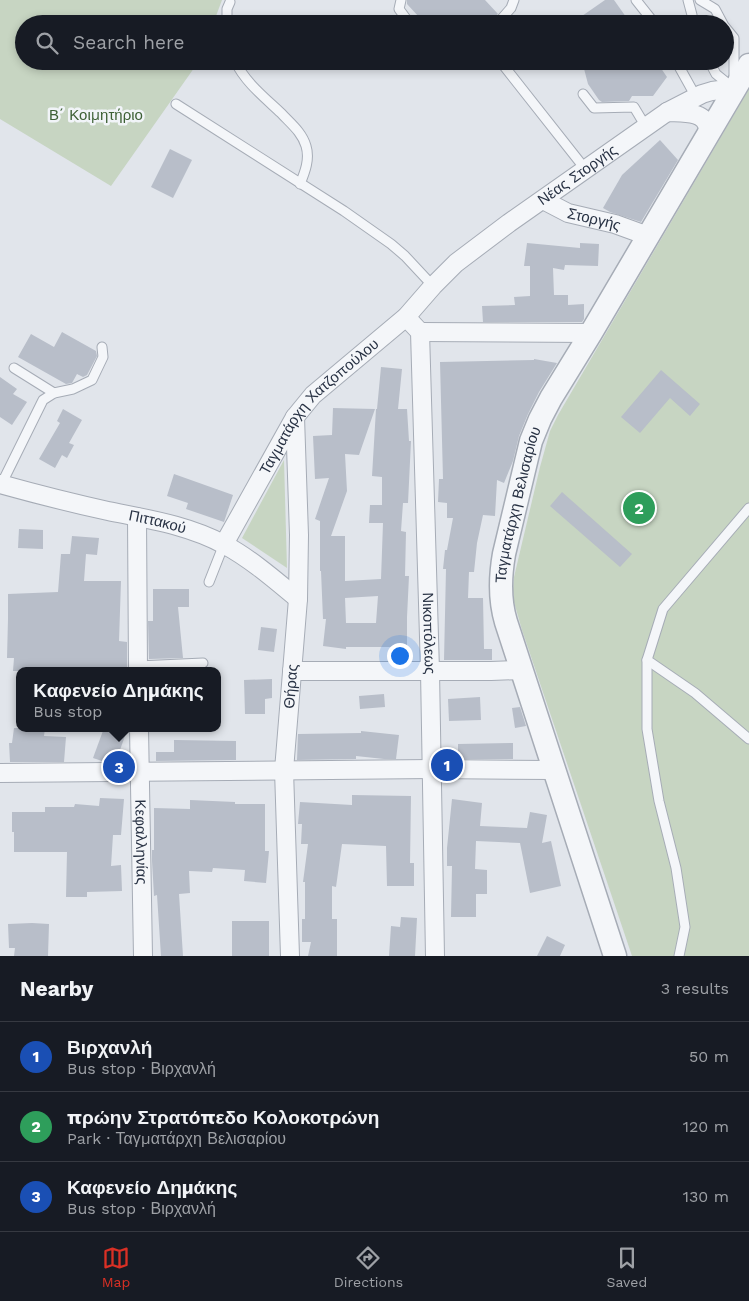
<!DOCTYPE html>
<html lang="en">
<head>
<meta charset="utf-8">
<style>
  :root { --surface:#171b24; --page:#242831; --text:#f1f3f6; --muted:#9ea1a6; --line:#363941; --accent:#d93025 }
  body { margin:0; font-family:"Work Sans",sans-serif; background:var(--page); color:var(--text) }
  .you { position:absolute; left:399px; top:655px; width:18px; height:18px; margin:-12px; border:4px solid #fff; border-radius:50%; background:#1a73e8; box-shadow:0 0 0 8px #1a73e833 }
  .badge { display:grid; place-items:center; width:32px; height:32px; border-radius:50%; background:var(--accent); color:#fff; font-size:16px; font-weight:700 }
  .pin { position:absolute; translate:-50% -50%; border:2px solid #fff; box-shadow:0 1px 5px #0006 }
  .popup { position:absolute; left:16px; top:667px; width:205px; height:65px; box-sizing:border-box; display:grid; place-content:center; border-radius:10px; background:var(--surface); filter:drop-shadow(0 1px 4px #0005); font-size:16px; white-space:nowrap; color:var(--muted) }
  .popup b { font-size:19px; color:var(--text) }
  .popup::after { content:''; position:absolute; left:50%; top:100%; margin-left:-10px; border:10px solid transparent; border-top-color:var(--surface) }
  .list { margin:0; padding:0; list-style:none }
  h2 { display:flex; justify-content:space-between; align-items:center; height:65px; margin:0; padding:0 20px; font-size:21px }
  h2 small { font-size:16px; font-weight:400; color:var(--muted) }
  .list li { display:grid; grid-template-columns:32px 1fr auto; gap:15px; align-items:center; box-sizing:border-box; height:70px; padding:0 20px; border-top:1px solid var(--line) }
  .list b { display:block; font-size:19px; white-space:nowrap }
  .list p { margin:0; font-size:16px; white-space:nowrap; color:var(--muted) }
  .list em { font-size:16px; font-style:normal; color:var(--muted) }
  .icon { flex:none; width:28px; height:28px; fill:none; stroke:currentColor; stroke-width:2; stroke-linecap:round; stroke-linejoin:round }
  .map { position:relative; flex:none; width:749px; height:956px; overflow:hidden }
  .search { position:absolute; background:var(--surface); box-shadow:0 2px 8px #0003; left:15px; right:15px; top:15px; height:55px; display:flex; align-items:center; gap:12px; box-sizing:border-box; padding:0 18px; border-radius:28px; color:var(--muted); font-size:19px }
  .sheet { height:275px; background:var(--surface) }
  nav { display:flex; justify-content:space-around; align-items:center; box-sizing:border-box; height:70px; border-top:1px solid var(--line); background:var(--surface); font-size:14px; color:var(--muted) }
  nav a { display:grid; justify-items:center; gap:2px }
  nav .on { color:var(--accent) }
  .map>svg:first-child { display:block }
  .green { fill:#c7d5c2 }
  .building { fill:#b8bec9; fill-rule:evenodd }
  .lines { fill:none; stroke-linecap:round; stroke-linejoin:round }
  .service-casing { stroke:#a6acb6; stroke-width:11 }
  .minor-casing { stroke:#a6acb6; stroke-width:20 }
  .tertiary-casing { stroke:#a6acb6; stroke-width:25 }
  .service { stroke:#f4f6f9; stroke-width:9 }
  .minor { stroke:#f4f6f9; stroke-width:18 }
  .tertiary { stroke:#f4f6f9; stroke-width:22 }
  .labels { text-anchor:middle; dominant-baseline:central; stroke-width:5; stroke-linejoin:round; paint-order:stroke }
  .park-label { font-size:15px; fill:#3d6035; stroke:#f1f4f8 }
  .street-label { font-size:15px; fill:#283244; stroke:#f1f4f8 }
</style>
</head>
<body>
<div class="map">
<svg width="749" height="956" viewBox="0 0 749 956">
  <rect width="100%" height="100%" fill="#e1e5eb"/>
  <g class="green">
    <polygon points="0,0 222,0 213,24 24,24 24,61 199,61 111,186 0,119"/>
    <polygon points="749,89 749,956 632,956 522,630 514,602 513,590 514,577 540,467 550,431 558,415"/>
    <polygon points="284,460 287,568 242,538"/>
  </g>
  <g class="building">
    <polygon points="407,0 485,0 498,14 484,24 416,24 415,21 419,17 407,4"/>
    <polygon points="605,0 614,0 631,24 587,24 582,16"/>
    <polygon points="582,61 656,61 667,77 653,96 632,96 629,101 602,102 599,100 588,84"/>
    <polygon points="660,140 678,160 641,222 610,212 603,208 622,175"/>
    <polygon points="170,149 192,160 173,198 151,187"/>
    <polygon points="527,243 580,248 580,243 599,244 598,266 565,265 564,270 553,268 554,295 568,295 568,305 584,304 584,319 582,322 483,322 482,306 515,305 514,297 530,296 530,266 524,266"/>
    <polygon points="62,332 96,351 97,356 87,375 83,377 77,374 72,383 66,384 18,357 31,334 54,347"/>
    <polygon points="534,359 557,363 539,392 528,414 519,436 513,461 504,483 497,480 495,516 483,515 477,543 474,572 469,572 468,598 483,598 484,649 492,649 492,660 444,660 446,569 443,569 445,550 447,550 453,518 447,518 447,503 438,502 439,479 443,479 440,362 534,360"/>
    <path d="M381,367L402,369L398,409H407L409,441H411L408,503H403L401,531L406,532L405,576H409L407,617V647H346V649L323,646L326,619H323L321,571H320V521L315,519L329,478L315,479L313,436L332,435L333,408L375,409L359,455L345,454L347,491L331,536H345V581L381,579L383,523H369L370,505H382V477L372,476L376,409H377ZM378,596L376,623H346L345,598Z"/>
    <polygon points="661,370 700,404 690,416 670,398 640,433 621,417"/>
    <polygon points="0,377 17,389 13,394 27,402 12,425 0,417"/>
    <polygon points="63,409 82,420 69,443 74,445 67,458 62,455 55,468 39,459 60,423 57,421"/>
    <polygon points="174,474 233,495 224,522 186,509 188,503 167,496"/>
    <polygon points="562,492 632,554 620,567 550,506"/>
    <polygon points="19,529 43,530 43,549 18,548"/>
    <polygon points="72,536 99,538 97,555 86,554 84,581 121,581 119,641 127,642 127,671 13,671 14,658 7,658 8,619 8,594 58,592 61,554 70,554"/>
    <polygon points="153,589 189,589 189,607 178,607 183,658 149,659 148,621 153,621"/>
    <polygon points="261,627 277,629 274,652 258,650"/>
    <polygon points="272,679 272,698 265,699 265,714 245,714 244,680"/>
    <polygon points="384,694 385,707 360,709 359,696"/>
    <polygon points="480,697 481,720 449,721 448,699"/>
    <polygon points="520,707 526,726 515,728 512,708"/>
    <polygon points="14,728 45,728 44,736 66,737 64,762 10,762 9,743 12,743"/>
    <polygon points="104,728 125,736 116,761 102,761 93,758"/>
    <polygon points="361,731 399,735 396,759 384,759 356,756 356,759 297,760 298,734 361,733"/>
    <polygon points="174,740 236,741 236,760 156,761 156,752 174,752"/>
    <polygon points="513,743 513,759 458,759 458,744"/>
    <polygon points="352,795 411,796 410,863 414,863 414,886 387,886 386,846 342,844 336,887 332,886 332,919 337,919 337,956 308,956 311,942 302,942 302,919 305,919 305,882 303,882 308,844 301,844 302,824 298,824 300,802 352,805"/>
    <polygon points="100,798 124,799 121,835 113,835 111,866 121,865 122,891 87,892 87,897 66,897 67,852 14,852 14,832 12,832 12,812 45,812 45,807 74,807 75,804 99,806"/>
    <polygon points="452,799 482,803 480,826 527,828 530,812 547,815 542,843 551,841 561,886 530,893 520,843 476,841 475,869 487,870 487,894 476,894 476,917 451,917 452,866 447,866 447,848"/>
    <polygon points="190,800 235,802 235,804 265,804 265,851 269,851 266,883 244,881 245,870 213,868 212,872 189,871 190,893 179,894 183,956 161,956 157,895 154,896 152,861 152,850 154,850 154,808 190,809"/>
    <polygon points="401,917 417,918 415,956 389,956 391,926 400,927"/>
    <rect x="232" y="921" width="37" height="35"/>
    <polygon points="32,923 49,924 48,956 14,956 15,948 9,948 8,924"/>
    <polygon points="547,936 565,945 560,956 537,956"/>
  </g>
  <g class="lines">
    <g class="service-casing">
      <g id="service">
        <polyline points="401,0 399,9 410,24"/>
        <polyline points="636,0 655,24"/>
        <polyline points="688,0 692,15 690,24"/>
        <polyline points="700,0 715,9 723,24"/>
        <polyline points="227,24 227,9 230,2"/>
        <polyline points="497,24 511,8 514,0"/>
        <polyline points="725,27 734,38 734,78"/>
        <path d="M235,61C245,82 264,97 281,113C290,123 302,132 306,146C310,159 305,172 300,184"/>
        <polyline points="500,61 586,170"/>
        <polyline points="676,61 696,97"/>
        <polyline points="709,61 716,74 732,87"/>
        <polyline points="583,94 594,108 634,107 646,127"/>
        <polyline points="176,104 344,211 391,244 405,256 433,286"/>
        <polyline points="14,368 54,393"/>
        <polyline points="1,485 43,400 54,393 73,389 92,380 103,357 102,347"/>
        <polyline points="749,508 663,609 647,660 695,693 749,739"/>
        <polyline points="209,582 224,544"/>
        <polyline points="647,660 647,729 659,801 676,868 685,927 679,956"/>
        <polyline points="138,666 203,663"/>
      </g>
    </g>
    <g class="minor-casing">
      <g id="minor">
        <path d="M667,112C681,113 706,110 708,129C708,133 705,137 704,140"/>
        <path id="s1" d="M543,200L568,213L615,224L648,236"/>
        <path id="s2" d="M406,317L420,332L430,671L435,956"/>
        <polyline points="420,332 591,333"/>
        <path id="s3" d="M0,484C36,494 71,503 108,511C147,519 188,525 225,545C251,559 275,580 298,599"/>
        <polyline points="137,517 138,671"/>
        <path id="s4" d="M224,544L295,417L313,395L406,317L433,286L456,263L509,223L667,112L702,94L712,91L735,88"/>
        <polyline points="292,671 491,671 521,670"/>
        <path id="s5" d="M139,728L143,956"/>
        <polyline points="0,773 432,769 553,770"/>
        <path id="s6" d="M290,956L284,770L298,599L299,535L295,417"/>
      </g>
    </g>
    <g class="tertiary-casing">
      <g id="tertiary">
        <path id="s7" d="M615,956L506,622C499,599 500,577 504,554L531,441L540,419L551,398L591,333L749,65"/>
      </g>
    </g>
    <use href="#service" class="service"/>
    <use href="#minor" class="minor"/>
    <use href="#tertiary" class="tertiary"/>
  </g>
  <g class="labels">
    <g class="park-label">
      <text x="96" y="115">Β΄ Κοιμητήριο</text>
    </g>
    <g class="street-label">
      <text stroke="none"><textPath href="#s4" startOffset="519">Νέας Στοργής</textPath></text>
      <text stroke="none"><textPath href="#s1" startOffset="55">Στοργής</textPath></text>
      <text stroke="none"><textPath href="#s4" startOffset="169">Ταγματάρχη Χατζοπούλου</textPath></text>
      <text stroke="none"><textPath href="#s7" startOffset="471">Ταγματάρχη Βελισαρίου</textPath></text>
      <text stroke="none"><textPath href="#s3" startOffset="162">Πιττακού</textPath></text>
      <text stroke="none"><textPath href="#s2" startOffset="322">Νικοπόλεως</textPath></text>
      <text stroke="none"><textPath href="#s6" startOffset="270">Θήρας</textPath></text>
      <text stroke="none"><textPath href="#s5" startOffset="114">Κεφαλληνίας</textPath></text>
    </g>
  </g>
</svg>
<div class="you"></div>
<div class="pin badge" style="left:447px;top:765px;background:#1a4fb4">1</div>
<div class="pin badge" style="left:639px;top:508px;background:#2e9e5b">2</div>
<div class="pin badge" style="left:119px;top:767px;background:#1a4fb4">3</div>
<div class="popup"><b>Καφενείο Δημάκης</b>Bus stop</div>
<div class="search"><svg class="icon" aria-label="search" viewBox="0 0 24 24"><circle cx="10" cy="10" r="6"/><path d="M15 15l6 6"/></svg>Search here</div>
</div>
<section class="sheet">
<h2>Nearby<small>3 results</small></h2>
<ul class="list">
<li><span class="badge" style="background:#1a4fb4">1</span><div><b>Βιρχανλή</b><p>Bus stop · Βιρχανλή</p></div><em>50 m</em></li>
<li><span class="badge" style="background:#2e9e5b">2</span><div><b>πρώην Στρατόπεδο Κολοκοτρώνη</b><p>Park · Ταγματάρχη Βελισαρίου</p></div><em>120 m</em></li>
<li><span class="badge" style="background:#1a4fb4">3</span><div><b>Καφενείο Δημάκης</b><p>Bus stop · Βιρχανλή</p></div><em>130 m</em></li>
</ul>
</section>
<nav>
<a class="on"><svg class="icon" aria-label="map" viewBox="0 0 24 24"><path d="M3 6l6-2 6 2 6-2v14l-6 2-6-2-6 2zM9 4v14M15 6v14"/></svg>Map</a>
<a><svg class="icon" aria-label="directions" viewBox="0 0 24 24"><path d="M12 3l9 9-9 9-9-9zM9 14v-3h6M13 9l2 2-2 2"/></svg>Directions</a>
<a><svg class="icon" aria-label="saved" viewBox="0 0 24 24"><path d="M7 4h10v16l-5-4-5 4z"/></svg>Saved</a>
</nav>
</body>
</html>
